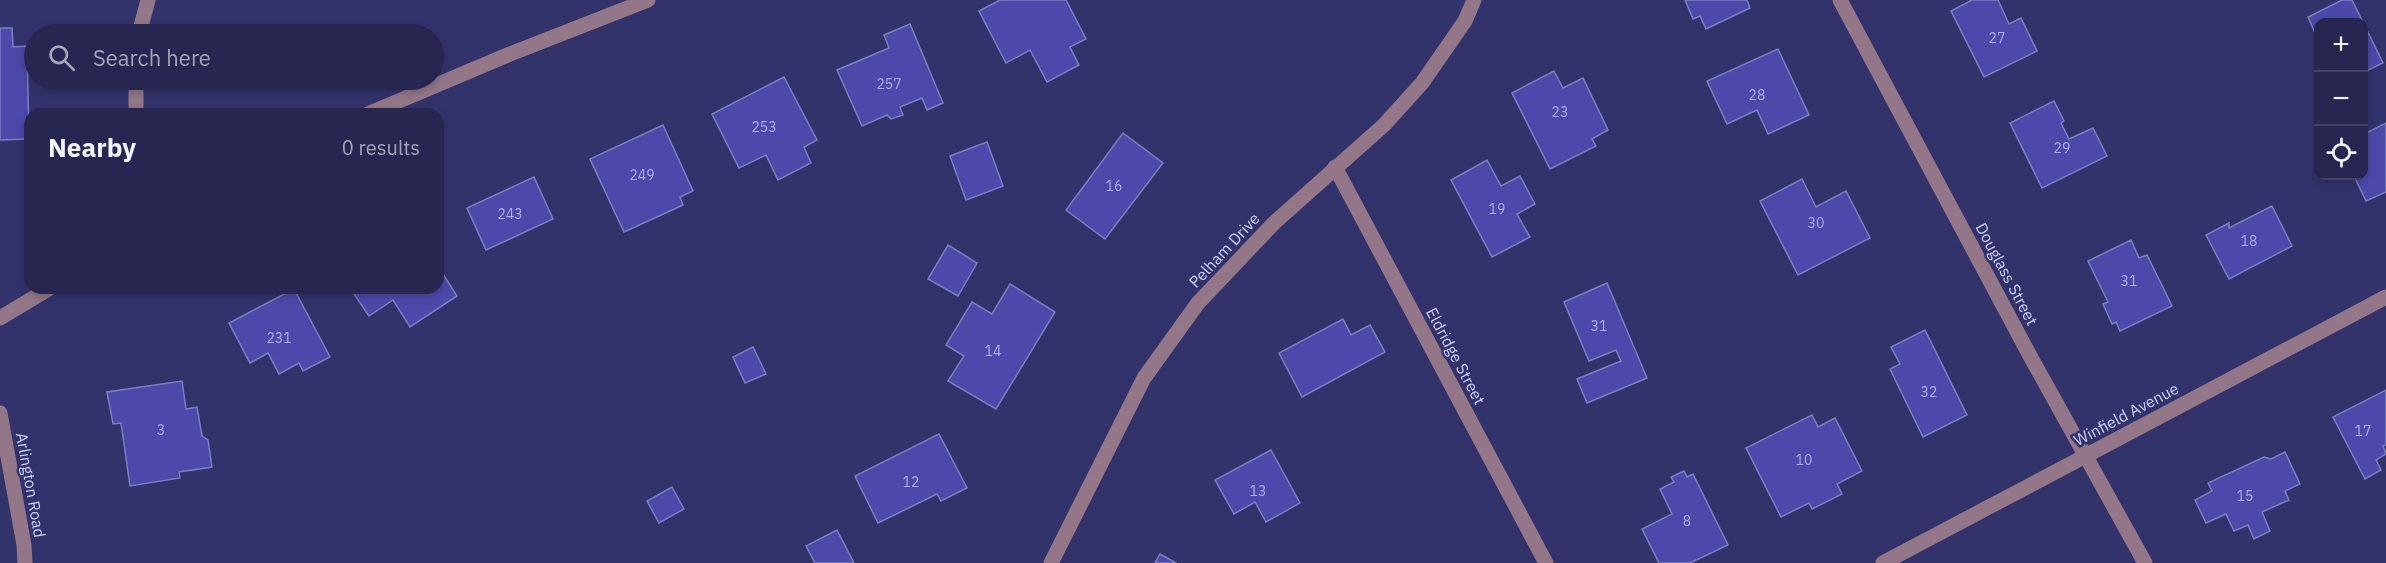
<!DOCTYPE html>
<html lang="en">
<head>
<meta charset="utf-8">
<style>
  :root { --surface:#262651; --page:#2e2e58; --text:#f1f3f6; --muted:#a4a5b7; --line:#424368 }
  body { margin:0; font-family:"IBM Plex Sans",sans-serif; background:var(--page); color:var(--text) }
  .controls { position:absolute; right:18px; top:18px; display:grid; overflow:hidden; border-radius:12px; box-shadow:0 3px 9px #0003 }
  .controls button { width:54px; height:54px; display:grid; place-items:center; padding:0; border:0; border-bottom:2px solid var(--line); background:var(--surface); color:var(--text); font:30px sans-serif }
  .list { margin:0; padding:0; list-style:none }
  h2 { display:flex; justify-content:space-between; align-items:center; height:78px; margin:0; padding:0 24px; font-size:26px }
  h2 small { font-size:20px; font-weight:400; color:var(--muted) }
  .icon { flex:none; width:33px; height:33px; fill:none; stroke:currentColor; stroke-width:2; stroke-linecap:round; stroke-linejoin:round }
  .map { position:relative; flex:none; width:2386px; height:563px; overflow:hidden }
  .search { position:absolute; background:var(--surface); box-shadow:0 3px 9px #0003; left:24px; top:24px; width:420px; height:66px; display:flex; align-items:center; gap:15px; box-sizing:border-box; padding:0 21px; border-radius:33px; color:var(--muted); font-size:22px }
  .panel { position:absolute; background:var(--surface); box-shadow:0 3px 9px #0003; left:24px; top:108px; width:420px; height:186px; border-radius:18px }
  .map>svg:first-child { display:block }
  .building { fill:#4d49ab; stroke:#7b7fbf; stroke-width:1.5 }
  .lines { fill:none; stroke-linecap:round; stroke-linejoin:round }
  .minor { stroke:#937788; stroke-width:15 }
  .labels { text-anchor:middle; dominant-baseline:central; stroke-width:5; stroke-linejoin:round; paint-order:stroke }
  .number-label { font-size:14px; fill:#acaee0 }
  .street-label { font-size:16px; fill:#cbcff2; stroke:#33336c }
</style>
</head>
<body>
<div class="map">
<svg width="2386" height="563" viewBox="0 0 2386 563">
  <rect width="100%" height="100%" fill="#33336c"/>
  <g class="building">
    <polygon points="1000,0 1066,0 1086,39 1070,47 1079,65 1047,82 1030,50 1006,63 979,11"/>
    <polygon points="1685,0 1747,0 1750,8 1706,29 1700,16 1693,19"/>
    <polygon points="1972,0 1998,0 2009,24 2021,18 2037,51 1984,77 1951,11"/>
    <polygon points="2342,0 2352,0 2363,22 2318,22 2318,40 2308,17"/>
    <polygon points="910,24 943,103 927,110 922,98 900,107 903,115 891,119 887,115 862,126 837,70 889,48 884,35"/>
    <polygon points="2364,24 2383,63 2364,72"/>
    <polygon points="0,28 12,28 13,47 27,46 29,139 0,140"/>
    <polygon points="1778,49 1809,115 1768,134 1757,110 1727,124 1707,81"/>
    <polygon points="1554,71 1563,88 1583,78 1608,130 1592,139 1596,146 1550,169 1512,93"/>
    <polygon points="784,77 817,140 804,147 811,163 778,180 766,155 739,168 712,114"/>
    <polygon points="2054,101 2064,121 2061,123 2069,139 2093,128 2107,156 2042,188 2010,123"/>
    <polygon points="2386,123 2386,192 2366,201 2354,176 2364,176 2364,154 2366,152 2364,146 2364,134"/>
    <polygon points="663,125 693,191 680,197 683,205 624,232 590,159"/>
    <polygon points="1123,133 1163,163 1105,239 1066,210"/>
    <polygon points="987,142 1003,186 966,200 950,156"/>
    <polygon points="1487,160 1501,186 1520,176 1535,204 1517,214 1530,237 1492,257 1451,180"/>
    <polygon points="534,177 553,219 486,250 467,208"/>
    <polygon points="1802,179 1816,207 1846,191 1870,238 1798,275 1760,201"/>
    <polygon points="2272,206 2292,246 2229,279 2206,235 2229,223 2229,228"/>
    <polygon points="2131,240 2139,258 2147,255 2172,306 2120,331 2116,322 2112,324 2103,304 2108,302 2088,261"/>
    <polygon points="948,245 977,263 958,296 928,279"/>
    <polygon points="438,266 457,296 410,327 393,300 369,316 350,288 438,288"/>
    <polygon points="1607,283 1647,378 1587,403 1577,379 1621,361 1616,350 1589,361 1564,302"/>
    <polygon points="1010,284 1055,312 996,409 948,381 964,356 946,345 972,302 992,314"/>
    <polygon points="294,289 330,357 303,371 299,363 279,374 268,353 250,363 229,323"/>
    <polygon points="1343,319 1351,335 1370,325 1385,352 1302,397 1279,353"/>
    <polygon points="1925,330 1967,415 1923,437 1890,369 1900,364 1891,347"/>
    <polygon points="753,347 766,374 745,383 733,357"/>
    <polygon points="182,381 186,409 197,407 202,436 208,440 212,467 179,472 180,478 130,486 121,423 113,424 107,392"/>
    <polygon points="2386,390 2386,445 2383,446 2386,454 2376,460 2381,470 2365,479 2333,417"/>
    <polygon points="1812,415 1818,427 1835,418 1862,471 1837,484 1842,494 1812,509 1809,503 1781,517 1746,448"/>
    <polygon points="939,434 967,488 941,501 937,494 878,523 855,476"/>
    <polygon points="1271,450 1300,503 1266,522 1255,502 1234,514 1215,480"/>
    <polygon points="2285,452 2300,484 2285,491 2289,500 2262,512 2270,531 2254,539 2248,525 2234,531 2226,514 2206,523 2195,500 2212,491 2208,483 2264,457 2271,459"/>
    <polygon points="1684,471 1687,477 1693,474 1728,545 1690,563 1659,563 1642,529 1672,514 1660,489 1674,482 1671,477"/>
    <polygon points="672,487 684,509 659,523 647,501"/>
    <polygon points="837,530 854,563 815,563 806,546"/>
    <polygon points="1160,554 1176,563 1155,563"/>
  </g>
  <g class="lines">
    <g class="minor">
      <polyline points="1840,0 2029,354 2145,563"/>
      <polyline points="139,34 148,0"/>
      <polyline points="136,80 136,114"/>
      <polyline points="368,114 510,54 648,0"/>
      <polyline points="1335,167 1546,563"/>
      <polyline points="0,318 50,288"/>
      <polyline points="0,413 24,545 25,563"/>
      <polyline points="1051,563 1144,378 1198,303 1274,223 1384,125 1422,83 1465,21 1474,0"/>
      <polyline points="1883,563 2386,297"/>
    </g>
  </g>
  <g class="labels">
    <g class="number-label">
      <text x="1997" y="38">27</text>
      <text x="889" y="84">257</text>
      <text x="1757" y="95">28</text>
      <text x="1560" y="112">23</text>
      <text x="764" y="127">253</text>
      <text x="2062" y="148">29</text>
      <text x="642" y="175">249</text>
      <text x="1114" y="186">16</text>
      <text x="1497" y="209">19</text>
      <text x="510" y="214">243</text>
      <text x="1816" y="223">30</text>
      <text x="2249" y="241">18</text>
      <text x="2129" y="281">31</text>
      <text x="1599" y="326">31</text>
      <text x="279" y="338">231</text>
      <text x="993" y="351">14</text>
      <text x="1929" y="392">32</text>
      <text x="161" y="430">3</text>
      <text x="2363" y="431">17</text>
      <text x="1804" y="460">10</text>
      <text x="911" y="482">12</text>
      <text x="1258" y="491">13</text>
      <text x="2245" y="496">15</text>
      <text x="1687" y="521">8</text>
    </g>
    <g class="street-label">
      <text transform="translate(1224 250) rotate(-47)">Pelham Drive</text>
      <text transform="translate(2007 274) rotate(62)">Douglass Street</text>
      <text transform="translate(1456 356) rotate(62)">Eldridge Street</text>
      <text transform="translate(2126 414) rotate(-28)">Winfield Avenue</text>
      <text transform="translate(31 485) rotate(80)">Arlington Road</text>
    </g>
  </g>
</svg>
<div class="controls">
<button>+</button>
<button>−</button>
<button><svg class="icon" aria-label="locate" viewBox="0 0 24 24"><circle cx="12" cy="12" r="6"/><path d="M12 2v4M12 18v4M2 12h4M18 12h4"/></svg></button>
</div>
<div class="search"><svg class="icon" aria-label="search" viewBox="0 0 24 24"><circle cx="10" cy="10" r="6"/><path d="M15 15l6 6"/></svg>Search here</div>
<section class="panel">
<h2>Nearby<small>0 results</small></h2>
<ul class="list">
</ul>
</section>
</div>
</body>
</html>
